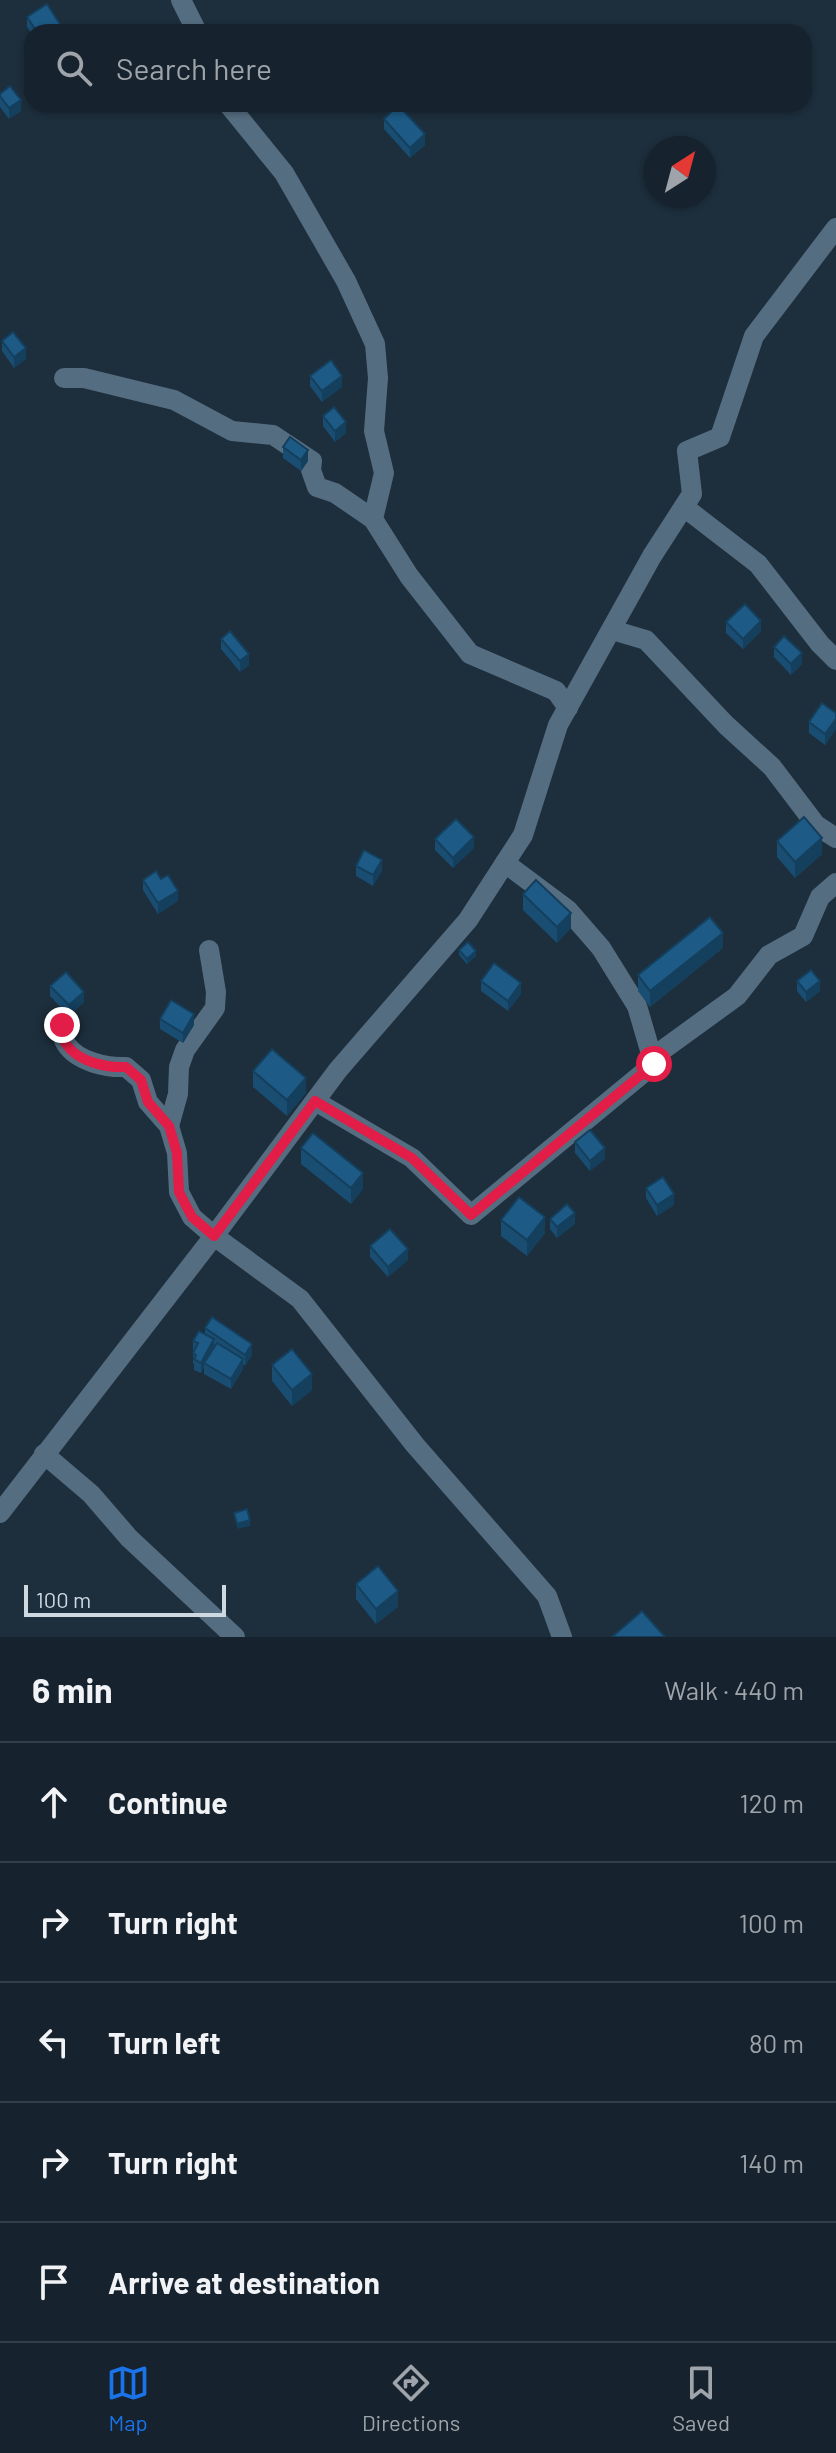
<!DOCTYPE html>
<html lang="en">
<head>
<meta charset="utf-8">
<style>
  :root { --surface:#16222d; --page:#1f2a35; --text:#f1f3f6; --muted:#9ea4aa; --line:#353f49; --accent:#1a73e8 }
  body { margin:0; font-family:Barlow,sans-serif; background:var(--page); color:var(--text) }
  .compass { position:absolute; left:644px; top:136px; width:72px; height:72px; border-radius:50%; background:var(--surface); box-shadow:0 2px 6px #0004; rotate:36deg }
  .scale { position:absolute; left:24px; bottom:20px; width:202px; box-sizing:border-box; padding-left:8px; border:4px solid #cdd8e1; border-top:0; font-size:22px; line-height:28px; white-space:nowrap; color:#cdd8e1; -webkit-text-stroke:6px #1d2e3c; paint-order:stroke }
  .stop { position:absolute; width:24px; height:24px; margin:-18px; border:6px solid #e11d48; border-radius:50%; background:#fff }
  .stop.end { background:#e11d48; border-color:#fff; box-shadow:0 2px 8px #0008 }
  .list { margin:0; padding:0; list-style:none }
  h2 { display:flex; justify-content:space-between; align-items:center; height:104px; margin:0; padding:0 32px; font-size:34px }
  h2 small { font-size:26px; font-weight:400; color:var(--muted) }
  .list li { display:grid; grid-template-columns:52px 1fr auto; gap:24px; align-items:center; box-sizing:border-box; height:120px; padding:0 32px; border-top:2px solid var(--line) }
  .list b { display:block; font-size:30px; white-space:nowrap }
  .list em { font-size:26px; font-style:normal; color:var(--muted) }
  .icon { flex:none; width:44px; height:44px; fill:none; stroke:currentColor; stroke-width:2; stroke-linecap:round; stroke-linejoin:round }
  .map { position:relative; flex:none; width:836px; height:1637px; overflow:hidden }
  .search { position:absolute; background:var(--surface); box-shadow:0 2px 6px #0004; left:24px; right:24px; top:24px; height:88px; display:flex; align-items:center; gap:20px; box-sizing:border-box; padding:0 28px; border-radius:24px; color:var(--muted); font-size:30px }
  .sheet { height:704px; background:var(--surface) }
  nav { display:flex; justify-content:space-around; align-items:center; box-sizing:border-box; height:112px; border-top:2px solid var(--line); background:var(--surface); font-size:22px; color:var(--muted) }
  nav a { display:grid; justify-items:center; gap:4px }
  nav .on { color:var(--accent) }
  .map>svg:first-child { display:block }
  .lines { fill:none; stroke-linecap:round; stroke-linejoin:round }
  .minor { stroke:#556d81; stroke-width:20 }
  .wall { fill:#194d72 }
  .shaded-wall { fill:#143f5d }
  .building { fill:#1d5a85; stroke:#143f5d; stroke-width:2 }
  .route { stroke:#e11d48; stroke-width:10 }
</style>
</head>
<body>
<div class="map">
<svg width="836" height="1637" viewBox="0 0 836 1637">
  <rect width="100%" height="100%" fill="#1d2e3c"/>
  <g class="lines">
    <g class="minor">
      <polyline points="181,0 197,32"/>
      <polyline points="228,104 284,173 346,281 375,344 378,378 374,431 384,473 373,519 409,576 470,654 556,691 568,708"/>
      <polyline points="64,378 84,378 174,400 232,431 273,435 312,461 311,470 317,487 335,493 373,519"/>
      <polyline points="684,507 758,564 820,644 836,660"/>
      <polyline points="612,630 646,640 726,725 772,767 816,825 836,838"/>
      <path d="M62,1025C62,1031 63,1040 66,1044C78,1062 107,1068 126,1067L141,1080L148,1102L169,1126L177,1153L179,1192L192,1217L214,1236L300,1299L415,1445L547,1596L562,1637"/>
      <polyline points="653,1057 737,996 769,955 803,936 820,897 836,883"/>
      <polyline points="315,1101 412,1158 471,1215 654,1064 637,1006 601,948 568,910 505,863"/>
      <polyline points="169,1126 178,1094 179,1067 185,1050 215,1008 216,992 209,950"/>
      <polyline points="44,1454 91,1494 129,1538 235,1637"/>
      <polyline points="0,1513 214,1236 338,1070 468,920 523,835 558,725 652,556 692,494 687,451 720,437 754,336 836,228"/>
    </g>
  </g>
  <g class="wall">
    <polygon points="27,17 63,32 32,32 32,34 27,27"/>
    <polygon points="0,94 21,111 9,119 0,107"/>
    <polygon points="384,119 425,145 410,158 384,129"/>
    <polygon points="2,341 26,359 14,368 2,351"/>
    <polygon points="310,376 342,387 322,402 310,386"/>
    <polygon points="323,416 346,433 335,442 323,426"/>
    <polygon points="283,447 308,461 301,471 283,458"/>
    <polygon points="726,622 761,631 743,649 726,633"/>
    <polygon points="221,639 249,665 240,672 221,649"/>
    <polygon points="774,647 802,664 791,675 774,657"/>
    <polygon points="836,713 836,729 825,745 809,733 809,722"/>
    <polygon points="435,839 474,848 453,868 435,850"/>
    <polygon points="777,841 822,854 795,878 777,857"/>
    <polygon points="356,866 382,871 373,886 356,876"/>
    <polygon points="161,879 178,901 158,914 143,890 143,880"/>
    <polygon points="523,894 571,928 557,943 523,910"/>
    <polygon points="723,948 650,1007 638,991 638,975"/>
    <polygon points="459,950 476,956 467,964 459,955"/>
    <polygon points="481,981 521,994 508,1011 481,991"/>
    <polygon points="797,981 820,991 806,1002 797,991"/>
    <polygon points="50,986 84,1002 69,1016 50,996"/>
    <polygon points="160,1019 194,1025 183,1043 160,1029"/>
    <polygon points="253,1071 306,1093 287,1116 253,1087"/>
    <polygon points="575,1142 605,1159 590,1171 575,1153"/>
    <polygon points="301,1148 363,1189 351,1204 301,1164"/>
    <polygon points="646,1188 674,1205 657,1216 646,1198"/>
    <polygon points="550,1219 575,1224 557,1238 550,1229"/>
    <polygon points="501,1220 545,1233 527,1256 501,1236"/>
    <polygon points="370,1246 408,1260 388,1277 370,1257"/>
    <polygon points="205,1328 252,1355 245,1366 243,1364 243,1369 231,1389 204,1374 204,1367 201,1373 194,1370 194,1364 193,1363 193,1341 205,1334"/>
    <polygon points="272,1365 312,1390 292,1406 272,1381"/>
    <polygon points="356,1584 398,1607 376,1624 356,1599"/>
  </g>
  <g class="shaded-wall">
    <polygon points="21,100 21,111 9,119 9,108"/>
    <polygon points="425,134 425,145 410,158 410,148"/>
    <polygon points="26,348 26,359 14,368 14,357"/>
    <polygon points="342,376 342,387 322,402 322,391"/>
    <polygon points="346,422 346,433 335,442 335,431"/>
    <polygon points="308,450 308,461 301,471 301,460"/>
    <polygon points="761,621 761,631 743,649 743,639"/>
    <polygon points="802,653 802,664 791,675 791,664"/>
    <polygon points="249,654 249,665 240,672 240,661"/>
    <polygon points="836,719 836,729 825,745 825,734"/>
    <polygon points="474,837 474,848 453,868 453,858"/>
    <polygon points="822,838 822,854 795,878 795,862"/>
    <polygon points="382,860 382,871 373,886 373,875"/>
    <polygon points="178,891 178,901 158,914 158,903"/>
    <polygon points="571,913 571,928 557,943 557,927"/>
    <polygon points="723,933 723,948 650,1007 650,991"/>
    <polygon points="476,951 476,956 467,964 467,959"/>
    <polygon points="820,981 820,991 806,1002 806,992"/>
    <polygon points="521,983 521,994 508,1011 508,1001"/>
    <polygon points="84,992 84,1002 69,1016 69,1005"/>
    <polygon points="194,1014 194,1025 183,1043 183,1033"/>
    <polygon points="306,1078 306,1093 287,1116 287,1100"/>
    <polygon points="605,1148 605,1159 590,1171 590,1161"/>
    <polygon points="363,1173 363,1189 351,1204 351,1188"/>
    <polygon points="674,1194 674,1205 657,1216 657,1205"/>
    <polygon points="575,1213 575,1224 557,1238 557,1227"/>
    <polygon points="545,1217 545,1233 527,1256 527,1240"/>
    <polygon points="408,1249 408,1260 388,1277 388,1267"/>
    <polygon points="214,1339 214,1350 204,1363 204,1367 201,1373 201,1363"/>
    <polygon points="252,1344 252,1355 245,1366 245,1355"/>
    <polygon points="243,1359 243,1369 231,1389 231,1379"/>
    <polygon points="312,1374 312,1390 292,1406 292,1390"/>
    <polygon points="250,1520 250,1526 237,1529 237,1524"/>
    <polygon points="398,1591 398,1607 376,1624 376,1609"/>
  </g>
  <g class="building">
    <polygon points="47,4 63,29 59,32 37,32 27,17"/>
    <polygon points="10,86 21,100 9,108 0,96 0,94"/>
    <polygon points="398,105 425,134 410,148 384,119"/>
    <polygon points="13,332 26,348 14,357 2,341"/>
    <polygon points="331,360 342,376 322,391 310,376"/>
    <polygon points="334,407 346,422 335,431 323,416"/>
    <polygon points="290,437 308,450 301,460 283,447"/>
    <polygon points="745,604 761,621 743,639 726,622"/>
    <polygon points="230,631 249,654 240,661 221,639"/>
    <polygon points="784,636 802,653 791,664 774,647"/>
    <polygon points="822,703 836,713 836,719 825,734 809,722"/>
    <polygon points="804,817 822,838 795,862 777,841"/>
    <polygon points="456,819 474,837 453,858 435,839"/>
    <polygon points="364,850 382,860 373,875 356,866"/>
    <polygon points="156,871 161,879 168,875 178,891 158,903 143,880"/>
    <polygon points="536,880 571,913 557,927 523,894"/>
    <polygon points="710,917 723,933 650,991 638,975"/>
    <polygon points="468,942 476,951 467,959 459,950"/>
    <polygon points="494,963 521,983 508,1001 481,981"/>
    <polygon points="811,970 820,981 806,992 797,981"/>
    <polygon points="66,972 84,992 69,1005 50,986"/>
    <polygon points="171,1000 194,1014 183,1033 160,1019"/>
    <polygon points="272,1049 306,1078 287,1100 253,1071"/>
    <polygon points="590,1130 605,1148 590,1161 575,1142"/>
    <polygon points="313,1133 363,1173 351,1188 301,1148"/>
    <polygon points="663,1177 674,1194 657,1205 646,1188"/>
    <polygon points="519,1197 545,1217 527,1240 501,1220"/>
    <polygon points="567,1204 575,1213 557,1227 550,1219"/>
    <polygon points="390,1229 408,1249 388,1267 370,1246"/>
    <polygon points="212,1317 252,1344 245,1355 205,1328"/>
    <polygon points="199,1331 214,1339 201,1363 194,1359 196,1355 193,1353 198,1343 193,1341"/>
    <polygon points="217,1343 243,1359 231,1379 204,1363"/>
    <polygon points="292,1349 312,1374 292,1390 272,1365"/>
    <polygon points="247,1509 250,1520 237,1524 234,1513"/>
    <polygon points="378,1566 398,1591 376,1609 356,1584"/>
    <polygon points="642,1611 665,1637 612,1637"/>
  </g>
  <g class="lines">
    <path class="route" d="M62,1025C62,1031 62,1040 66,1044C78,1062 107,1068 126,1067L141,1080L148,1102L169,1126L177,1153L179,1192L192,1217L214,1236L315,1101L412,1158L471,1215L654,1064"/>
  </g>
</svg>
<svg class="compass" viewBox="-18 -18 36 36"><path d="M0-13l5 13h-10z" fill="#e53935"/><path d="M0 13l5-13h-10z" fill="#9ea4aa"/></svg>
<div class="scale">100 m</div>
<div class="stop" style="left:654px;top:1064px"></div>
<div class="stop end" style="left:62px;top:1025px"></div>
<div class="search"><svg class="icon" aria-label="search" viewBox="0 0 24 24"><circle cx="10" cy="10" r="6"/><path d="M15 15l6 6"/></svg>Search here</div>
</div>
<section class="sheet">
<h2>6 min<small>Walk · 440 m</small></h2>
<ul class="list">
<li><svg class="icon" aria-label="ahead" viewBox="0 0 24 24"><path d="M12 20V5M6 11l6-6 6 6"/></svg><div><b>Continue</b></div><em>120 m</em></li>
<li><svg class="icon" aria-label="right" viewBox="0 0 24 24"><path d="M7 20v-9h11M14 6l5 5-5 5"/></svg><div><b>Turn right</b></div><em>100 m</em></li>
<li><svg class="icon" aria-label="left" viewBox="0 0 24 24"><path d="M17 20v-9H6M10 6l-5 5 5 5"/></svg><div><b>Turn left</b></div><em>80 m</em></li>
<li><svg class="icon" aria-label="right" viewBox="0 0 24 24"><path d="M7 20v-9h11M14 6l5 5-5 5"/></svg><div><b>Turn right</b></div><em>140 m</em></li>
<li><svg class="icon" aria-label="arrive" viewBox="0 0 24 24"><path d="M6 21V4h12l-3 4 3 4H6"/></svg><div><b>Arrive at destination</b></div></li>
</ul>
</section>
<nav>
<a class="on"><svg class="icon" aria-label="map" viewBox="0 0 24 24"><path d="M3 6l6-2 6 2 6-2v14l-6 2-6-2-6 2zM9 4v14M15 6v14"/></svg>Map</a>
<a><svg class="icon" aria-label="directions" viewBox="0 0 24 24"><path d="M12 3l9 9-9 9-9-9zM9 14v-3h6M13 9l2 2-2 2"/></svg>Directions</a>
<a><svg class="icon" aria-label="saved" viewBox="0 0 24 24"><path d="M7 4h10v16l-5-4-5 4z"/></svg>Saved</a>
</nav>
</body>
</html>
